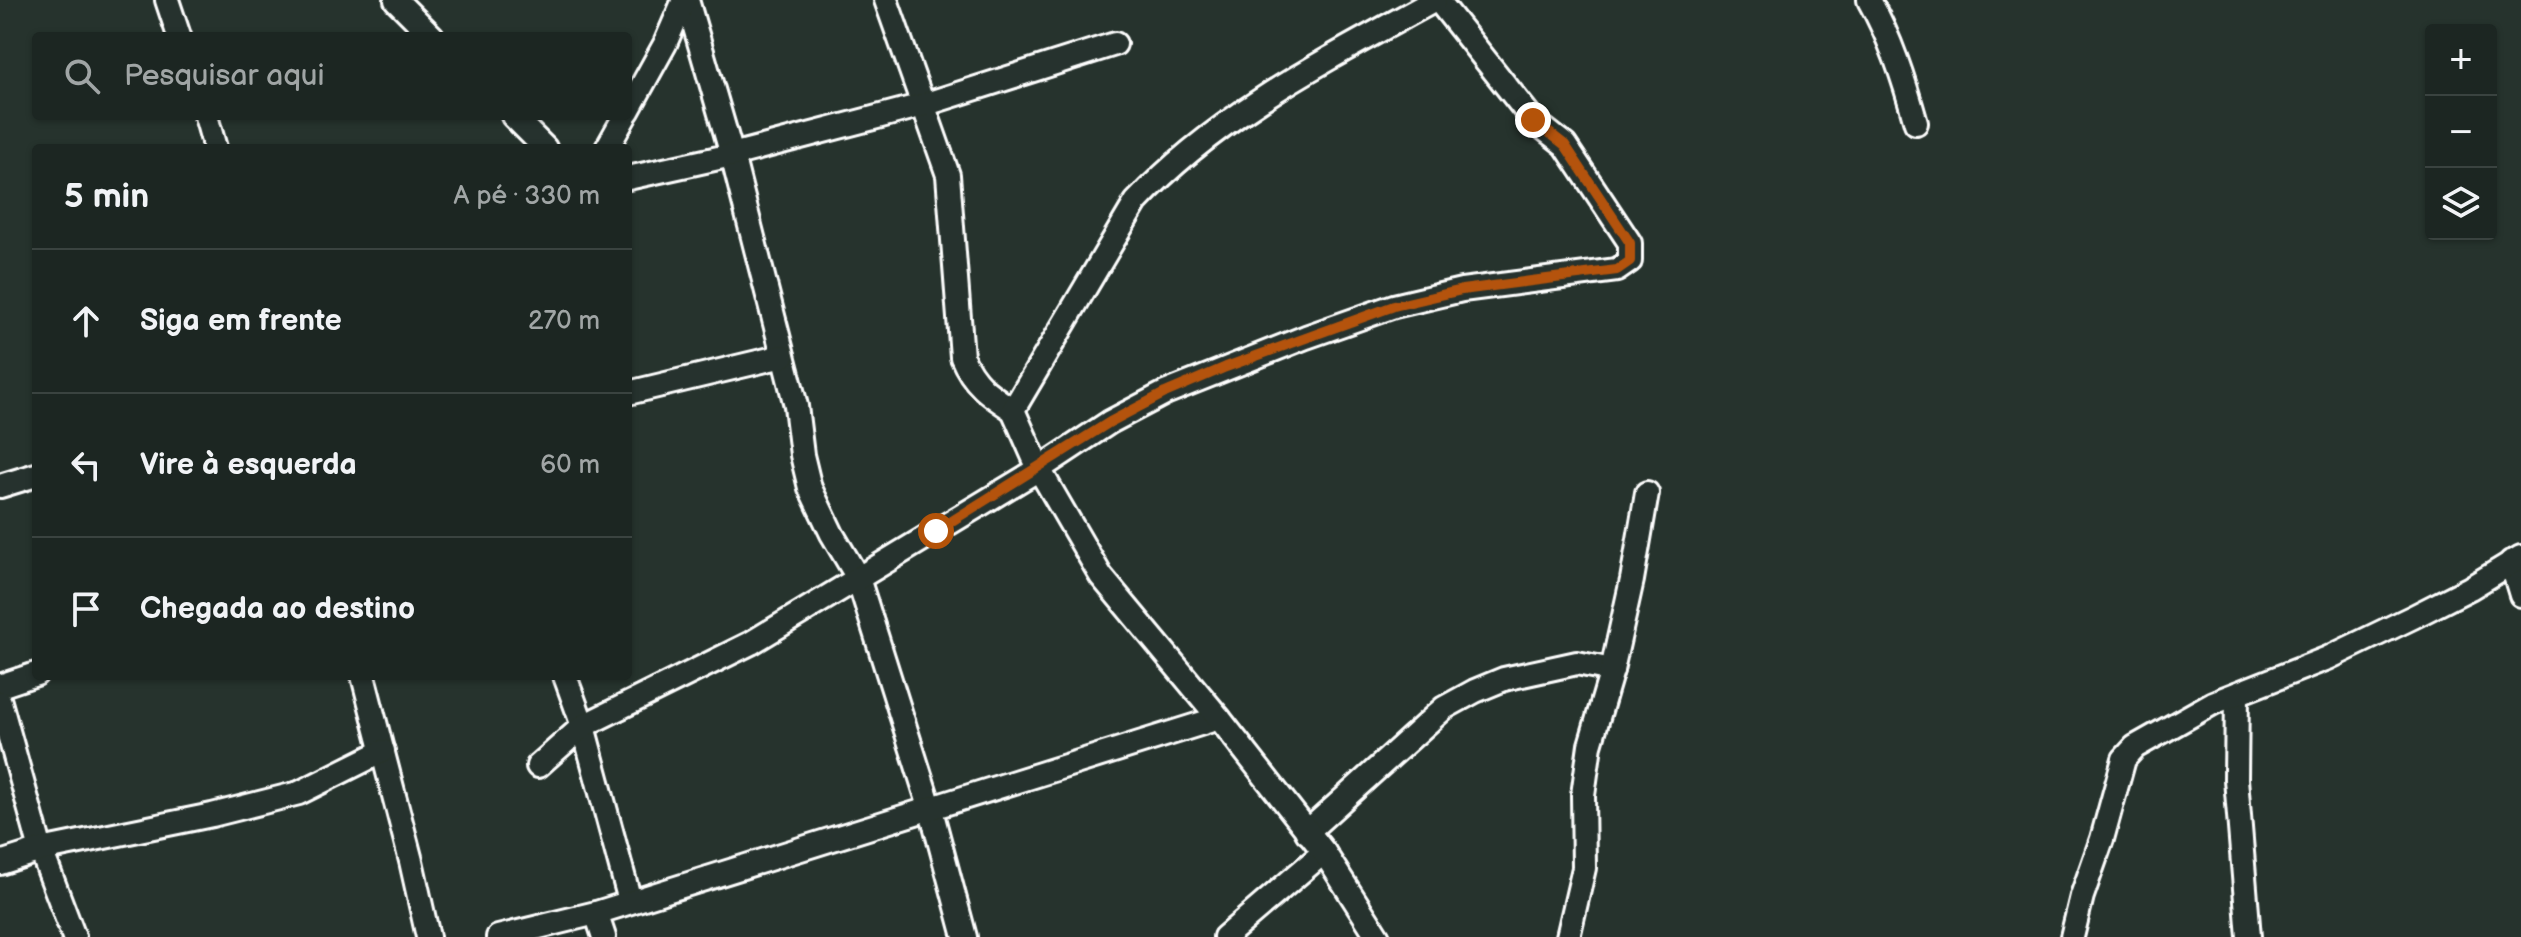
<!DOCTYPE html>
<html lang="pt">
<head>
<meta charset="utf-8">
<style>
  :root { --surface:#1c2622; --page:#252e2a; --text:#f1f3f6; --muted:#a0a5a5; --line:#3a4340 }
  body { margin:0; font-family:"Balsamiq Sans",sans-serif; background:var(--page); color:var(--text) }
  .controls { position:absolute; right:24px; top:24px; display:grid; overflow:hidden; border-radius:8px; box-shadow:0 2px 6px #0004 }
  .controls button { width:72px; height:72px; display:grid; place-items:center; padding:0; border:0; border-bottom:2px solid var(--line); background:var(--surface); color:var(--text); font:40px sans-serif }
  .stop { position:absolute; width:24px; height:24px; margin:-18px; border:6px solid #b45309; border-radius:50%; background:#fff }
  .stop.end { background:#b45309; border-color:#fff; box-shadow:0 2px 8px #0008 }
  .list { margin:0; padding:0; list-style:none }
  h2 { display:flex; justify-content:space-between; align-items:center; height:104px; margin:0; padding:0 32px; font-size:34px }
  h2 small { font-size:26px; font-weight:400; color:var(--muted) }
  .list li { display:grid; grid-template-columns:52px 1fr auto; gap:24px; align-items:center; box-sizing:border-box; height:144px; padding:0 32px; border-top:2px solid var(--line) }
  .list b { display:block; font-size:30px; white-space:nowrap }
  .list em { font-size:26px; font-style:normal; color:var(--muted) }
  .icon { flex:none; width:44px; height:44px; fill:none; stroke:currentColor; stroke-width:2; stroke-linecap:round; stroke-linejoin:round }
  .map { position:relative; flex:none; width:2521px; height:937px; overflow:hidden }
  .search { position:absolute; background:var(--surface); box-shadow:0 2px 6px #0004; left:32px; top:32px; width:600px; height:88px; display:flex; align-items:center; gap:20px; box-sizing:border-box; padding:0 28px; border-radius:8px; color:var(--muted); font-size:30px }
  .panel { position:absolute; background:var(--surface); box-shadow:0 2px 6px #0004; left:32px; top:144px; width:600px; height:536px; border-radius:8px }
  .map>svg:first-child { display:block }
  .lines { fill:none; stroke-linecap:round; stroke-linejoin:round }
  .minor-casing { stroke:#fff; stroke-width:28 }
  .minor { stroke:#26332d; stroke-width:22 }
  .route { stroke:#b45309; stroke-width:10 }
</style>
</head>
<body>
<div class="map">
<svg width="2521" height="937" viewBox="0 0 2521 937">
  <rect width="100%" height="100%" fill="#26332d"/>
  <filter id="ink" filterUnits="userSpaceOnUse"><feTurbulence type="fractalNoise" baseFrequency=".0125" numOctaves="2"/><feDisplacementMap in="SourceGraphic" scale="16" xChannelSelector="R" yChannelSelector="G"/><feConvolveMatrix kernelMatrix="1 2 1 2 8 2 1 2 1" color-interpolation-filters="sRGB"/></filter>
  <g filter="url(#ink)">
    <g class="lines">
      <g class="minor-casing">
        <g id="minor">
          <polyline points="167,0 179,36"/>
          <polyline points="396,0 432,36"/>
          <polyline points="687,0 732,155 796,406 802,455 810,488 832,534 858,578 931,810 965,937"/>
          <path d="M886,0L948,175L962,357C973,384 990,395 1013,410"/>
          <path d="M1869,0C1891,39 1904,80 1916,123"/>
          <polyline points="628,111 665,44 684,0"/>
          <polyline points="206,116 215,148"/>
          <polyline points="513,116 545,148"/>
          <polyline points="607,148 625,116"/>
          <polyline points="628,178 732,155 923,105 1115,44"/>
          <polyline points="628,393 783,356"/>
          <polyline points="0,486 36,475"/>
          <polyline points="2511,562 2521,595"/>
          <polyline points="363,676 411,861 428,937"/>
          <polyline points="565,676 583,726 630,901"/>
          <polyline points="0,686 36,674"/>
          <polyline points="2237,694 2236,779 2249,937"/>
          <polyline points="0,702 41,850 74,937"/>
          <polyline points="538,766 583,726 751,643 1039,469 1110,422 1165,393 1306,337 1394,306 1462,290 1617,270 1630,261 1630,243 1565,145 1533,120 1438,0"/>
          <polyline points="1307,832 1444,708 1475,691 1504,679 1577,663 1612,670"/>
          <polyline points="0,863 41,850 212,815 299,793 383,751"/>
          <polyline points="596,913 604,937"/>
          <polyline points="498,937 596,913 1219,718"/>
          <polyline points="1225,937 1324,852"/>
          <path d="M1378,937L1324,852L1219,718L1101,576L1039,469L1013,410L1136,202C1219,113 1330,58 1435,0"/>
          <polyline points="1568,937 1584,868 1583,795 1590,745 1612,670 1632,580 1647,493"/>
          <polyline points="2072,937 2082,896 2102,839 2124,759 2135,747 2213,703 2328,658 2413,617 2470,588 2521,557"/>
        </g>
      </g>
      <use href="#minor" class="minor"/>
    </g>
  </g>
  <g class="lines" filter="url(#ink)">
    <polyline class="route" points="936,531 1110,422 1165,393 1226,367 1394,306 1462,290 1617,270 1630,261 1630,243 1565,145 1533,120"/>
  </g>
</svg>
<div class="controls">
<button>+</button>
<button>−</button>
<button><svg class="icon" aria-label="layers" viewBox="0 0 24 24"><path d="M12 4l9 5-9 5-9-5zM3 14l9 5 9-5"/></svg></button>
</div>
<div class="stop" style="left:936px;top:531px"></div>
<div class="stop end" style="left:1533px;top:120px"></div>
<div class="search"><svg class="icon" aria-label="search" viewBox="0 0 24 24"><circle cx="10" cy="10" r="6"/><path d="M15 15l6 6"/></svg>Pesquisar aqui</div>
<section class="panel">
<h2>5 min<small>A pé · 330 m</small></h2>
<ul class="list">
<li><svg class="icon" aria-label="ahead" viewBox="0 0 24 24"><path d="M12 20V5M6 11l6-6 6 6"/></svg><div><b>Siga em frente</b></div><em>270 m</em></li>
<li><svg class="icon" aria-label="left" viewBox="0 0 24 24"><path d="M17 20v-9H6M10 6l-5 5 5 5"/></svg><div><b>Vire à esquerda</b></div><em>60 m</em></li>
<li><svg class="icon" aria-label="arrive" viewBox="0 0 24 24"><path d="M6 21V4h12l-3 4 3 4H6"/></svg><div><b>Chegada ao destino</b></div></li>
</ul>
</section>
</div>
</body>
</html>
